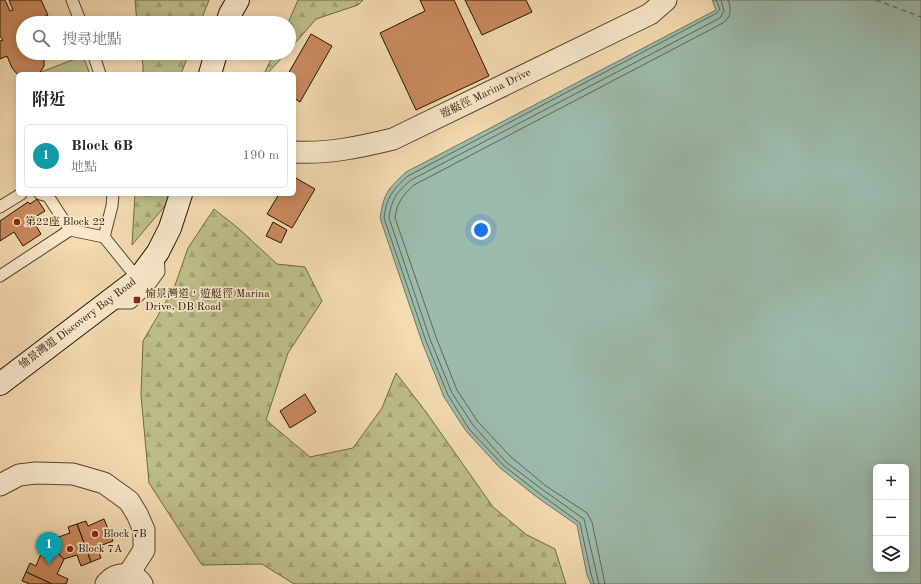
<!DOCTYPE html>
<html lang="zh-TW">
<head>
<meta charset="utf-8">
<style>
  :root { --surface:#fff; --page:#f2f2f2; --text:#222; --muted:#767676; --line:#e0e0e0; --accent:#8f2418 }
  body { margin:0; font-family:"Old Standard TT","Noto Serif TC",serif; background:var(--page); color:var(--text) }
  .controls { position:absolute; right:12px; bottom:12px; display:grid; overflow:hidden; border-radius:6px; box-shadow:0 2px 10px #0003 }
  .controls button { width:36px; height:36px; display:grid; place-items:center; padding:0; border:0; border-bottom:1px solid var(--line); background:var(--surface); color:var(--text); font:20px sans-serif }
  .you { position:absolute; left:481px; top:230px; width:14px; height:14px; margin:-10px; border:3px solid #fff; border-radius:50%; background:#1a73e8; box-shadow:0 0 0 6px #1a73e833 }
  .badge { display:grid; place-items:center; width:26px; height:26px; border-radius:50%; background:var(--accent); color:#fff; font-size:13px; font-weight:700 }
  .pin { position:absolute; translate:-50% -33px; filter:drop-shadow(0 1px 2px #0008) }
  .pin::after { content:''; position:absolute; top:21px; width:14px; height:12px; background:inherit; clip-path:polygon(0 0,100% 0,50% 100%) }
  .list { margin:0; padding:0; list-style:none }
  h2 { display:flex; justify-content:space-between; align-items:center; height:52px; margin:0; padding:0 16px; font-size:17px }
  h2 small { font-size:13px; font-weight:400; color:var(--muted) }
  .list li { display:grid; grid-template-columns:26px 1fr auto; gap:12px; align-items:center; box-sizing:border-box; height:64px; margin:0 8px 8px; padding:0 8px; border:1px solid var(--line); border-radius:6px }
  .list b { display:block; font-size:15px; white-space:nowrap }
  .list p { margin:0; font-size:13px; white-space:nowrap; color:var(--muted) }
  .list em { font-size:13px; font-style:normal; color:var(--muted) }
  .icon { flex:none; width:22px; height:22px; fill:none; stroke:currentColor; stroke-width:2; stroke-linecap:round; stroke-linejoin:round }
  .map { position:relative; flex:none; width:921px; height:584px; overflow:hidden }
  .search { position:absolute; background:var(--surface); box-shadow:0 2px 10px #0003; left:16px; top:16px; width:280px; height:44px; display:flex; align-items:center; gap:10px; box-sizing:border-box; padding:0 14px; border-radius:22px; color:var(--muted); font-size:15px }
  .panel { position:absolute; background:var(--surface); box-shadow:0 2px 10px #0003; left:16px; top:72px; width:280px; height:124px; border-radius:6px }
  .map>svg:first-child { display:block }
  .green { fill:#bebf89; stroke:#706a46 }
  .forest { fill:url(#forest-firs); stroke:#706a46 }
  .water { fill:#9cbbac; stroke:#6b7868; fill-rule:evenodd }
  .lines { fill:none; stroke-linecap:round; stroke-linejoin:round }
  .shore { stroke:#5f6858; stroke-width:1 }
  .ferry { stroke:#4d4e3e; stroke-width:1; stroke-dasharray:5 4; stroke-linecap:butt }
  .building { fill:#ca8a5e; stroke:#221403 }
  .lane-casing { stroke:#56462e; stroke-width:13 }
  .street-casing { stroke:#56462e; stroke-width:23 }
  .secondary-casing { stroke:#221403; stroke-width:24 }
  .lane { stroke:#f8e8cc; stroke-width:11 }
  .street { stroke:#f8e8cc; stroke-width:21 }
  .secondary { stroke:#f8e8cc; stroke-width:22 }
  .poi-dot { fill:#8f2418; stroke:#f8e8cc; stroke-width:1.5 }
  .labels { text-anchor:middle; dominant-baseline:central; stroke-width:3.5; stroke-linejoin:round; paint-order:stroke }
  .street-label { font-size:11px; fill:#221403; stroke:#f8e8cc }
  .poi-label { font-size:11px; fill:#221403; stroke:#f8e8cc; text-anchor:start }
</style>
</head>
<body>
<div class="map">
<svg width="921" height="584" viewBox="0 0 921 584">
  <defs>
    <pattern id="forest-firs" width="22" height="20" patternUnits="userSpaceOnUse"><rect width="22" height="20" fill="#bebf89"/><path d="M5 1l3.5 6h-7zM16 11l3.5 6h-7z" fill="#a3a375"/></pattern>
  </defs>
  <rect width="100%" height="100%" fill="#f4dbb1"/>
  <filter id="stains"><feTurbulence type="fractalNoise" baseFrequency=".005" numOctaves="4"/><feColorMatrix values="0 0 0 0 .2 0 0 0 0 .09 0 0 0 0 .02 0 0 0 .5 -.17"/></filter>
  <radialGradient id="worn" r=".72"><stop offset=".6" stop-color="#630" stop-opacity="0"/><stop offset="1" stop-color="#630" stop-opacity=".3"/></radialGradient>
  <polygon class="green" points="83,56 90,74 40,74 41,72"/>
  <g class="forest">
    <polygon points="135,0 209,0 200,23 137,23"/>
    <polygon points="298,0 363,0 358,5 316,19 289,50 289,23 288,23"/>
    <polygon points="141,53 189,53 181,74 143,74 143,65"/>
    <polygon points="274,53 286,53 267,74 264,74"/>
    <polygon points="135,194 175,194 132,245"/>
    <polygon points="214,209 238,228 277,264 305,267 322,301 288,353 266,420 310,457 353,448 382,408 396,373 426,412 493,507 527,535 555,549 566,584 294,584 262,564 202,565 149,483 141,395 143,341 174,288 188,248"/>
  </g>
  <path class="water" d="M712,0H921V584H591L587,575L577,525L538,498L500,468L466,431L444,397L422,342L380,218C384,193 387,190 406,172L716,10ZM876,467H906V569H876Z"/>
  <g class="lines">
    <g class="shore">
      <path d="M594,584L591,574L580,523L540,494L503,465L469,429L448,395L426,341L384,218C386,198 393,189 408,176L717,13L720,9L716,0"/>
      <path d="M599,584L584,519L543,490L506,462L473,425L452,393L430,339L389,218C391,199 397,192 411,180L720,18L724,11L721,0"/>
      <path d="M605,584L592,522L587,513L546,486L511,457L478,422L457,390L436,337L395,218C397,202 403,195 414,185L723,23C731,17 732,9 728,0"/>
    </g>
    <polyline class="ferry" points="876,0 921,17"/>
  </g>
  <g class="building">
    <polygon points="0,0 5,0 10,11 13,10 9,0 41,0 48,15 32,22 32,23 23,23 23,53 43,53 44,56 44,66 39,74 18,74 18,75 12,68 7,56 0,59 0,41 3,40 0,36"/>
    <polygon points="420,0 454,0 489,76 416,110 380,33 425,11"/>
    <polygon points="465,0 526,0 532,12 482,35"/>
    <polygon points="311,34 332,46 300,102 294,98 294,74 288,74"/>
    <polygon points="294,177 315,189 292,228 267,214 279,194 294,194"/>
    <polygon points="37,199 45,211 32,219 41,234 23,246 14,232 0,241 0,221 28,202 30,204"/>
    <polygon points="273,222 287,230 281,243 266,236"/>
    <polygon points="305,394 316,412 290,428 280,411"/>
    <polygon points="104,519 113,541 97,547 101,558 91,562 77,524 86,521 88,526"/>
    <polygon points="77,524 91,562 81,566 77,555 64,559 48,544 53,539 70,533 68,527"/>
    <polygon points="48,544 64,559 57,574 68,579 66,584 52,584 26,572 30,563 36,566 43,549"/>
    <polygon points="26,572 52,584 27,584 28,583 22,581"/>
  </g>
  <g class="lines">
    <g class="lane-casing">
      <g id="lane">
        <polyline points="72,0 81,23"/>
        <polyline points="93,53 100,74"/>
        <polyline points="40,194 48,196 70,230"/>
        <polyline points="0,207 21,194"/>
        <polyline points="104,237 112,206 113,194"/>
        <polyline points="0,276 70,230 104,237 138,279"/>
        <polyline points="110,303 131,303 148,287 159,272 158,255"/>
      </g>
    </g>
    <g class="street-casing">
      <g id="street">
        <path d="M294,152C328,154 360,147 393,139L650,14L666,0"/>
        <polyline points="0,485 19,475 36,473 73,474 104,483 129,501 137,514 144,530 144,550 128,575"/>
        <path d="M106,584C115,572 133,571 142,584"/>
      </g>
    </g>
    <g class="secondary-casing">
      <g id="secondary">
        <polyline points="227,23 230,14 238,0"/>
        <polyline points="210,74 216,53"/>
        <polyline points="0,384 138,279 158,252 170,228 181,194"/>
      </g>
    </g>
    <use href="#lane" class="lane"/>
    <use href="#street" class="street"/>
    <use href="#secondary" class="secondary"/>
  </g>
  <g class="poi-dot">
    <circle cx="17" cy="222" r="4"/>
    <rect x="133" y="296" width="8" height="8" rx="2"/>
    <circle cx="95" cy="534" r="4"/>
    <circle cx="70" cy="549" r="4"/>
  </g>
  <g class="labels">
    <g class="street-label">
      <text transform="translate(486 94) rotate(-26)">遊艇徑 Marina Drive</text>
      <text transform="translate(78 324) rotate(-37)">愉景灣道 Discovery Bay Road</text>
    </g>
    <g class="poi-label">
      <text x="25" y="222">第22座 Block 22</text>
      <text x="145" y="294">愉景灣道，遊艇徑 Marina<tspan x="145" dy="13">Drive, DB Road</tspan></text>
      <text x="103" y="534">Block 7B</text>
      <text x="78" y="549">Block 7A</text>
    </g>
  </g>
  <rect width="100%" height="100%" filter="url(#stains)"/>
  <rect width="100%" height="100%" fill="url(#worn)"/>
</svg>
<div class="controls">
<button>+</button>
<button>−</button>
<button><svg class="icon" aria-label="layers" viewBox="0 0 24 24"><path d="M12 4l9 5-9 5-9-5zM3 14l9 5 9-5"/></svg></button>
</div>
<div class="you"></div>
<div class="pin badge" style="left:49px;top:565px;background:#0f9aa8">1</div>
<div class="search"><svg class="icon" aria-label="search" viewBox="0 0 24 24"><circle cx="10" cy="10" r="6"/><path d="M15 15l6 6"/></svg>搜尋地點</div>
<section class="panel">
<h2>附近<small></small></h2>
<ul class="list">
<li><span class="badge" style="background:#0f9aa8">1</span><div><b>Block 6B</b><p>地點</p></div><em>190 m</em></li>
</ul>
</section>
</div>
</body>
</html>
